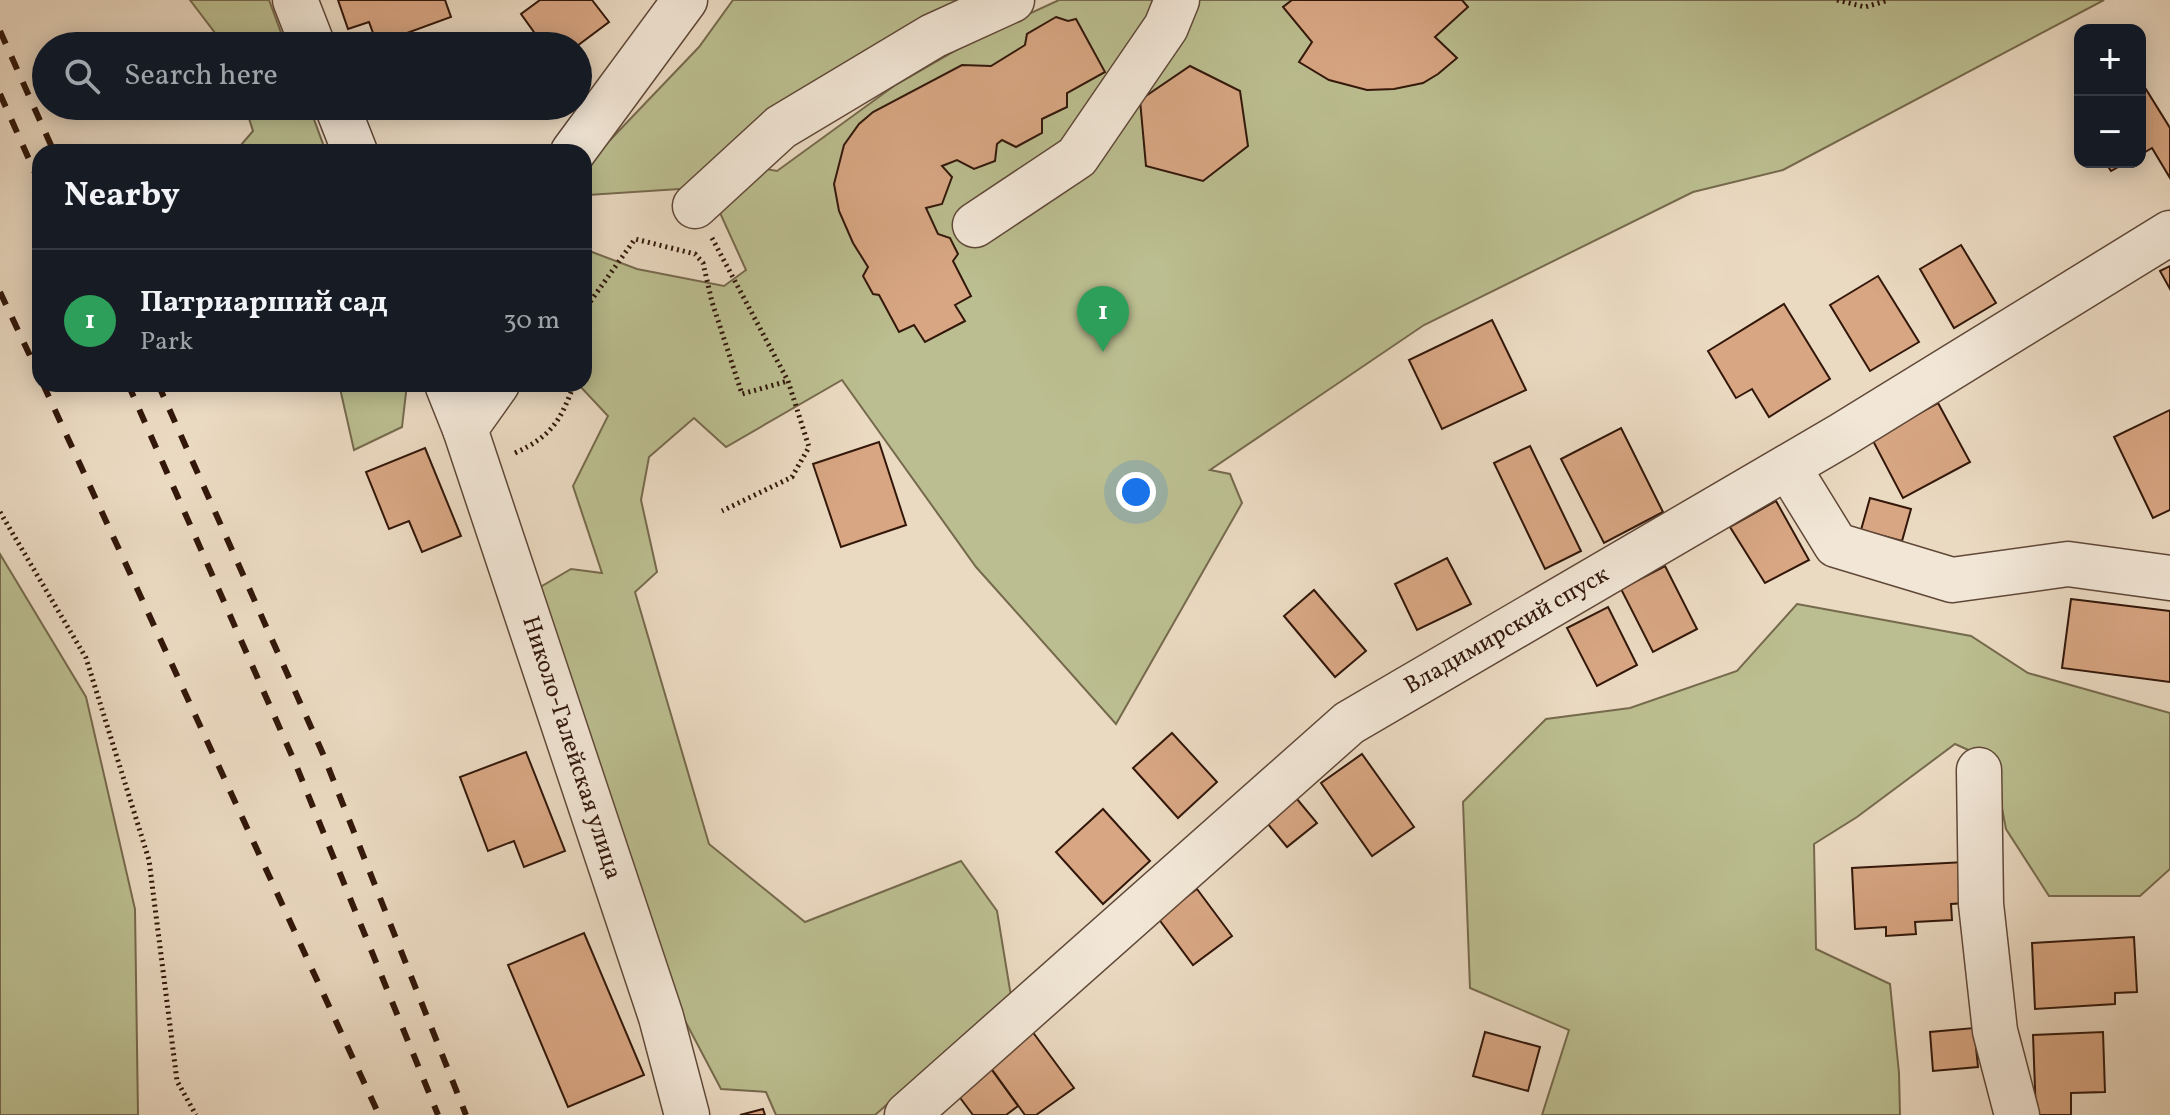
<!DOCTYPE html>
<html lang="en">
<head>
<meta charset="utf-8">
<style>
  :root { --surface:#171b24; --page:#242831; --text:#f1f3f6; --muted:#9ea1a6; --line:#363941; --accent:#0f766e }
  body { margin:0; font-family:Vollkorn,serif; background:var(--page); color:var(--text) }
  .controls { position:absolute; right:24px; top:24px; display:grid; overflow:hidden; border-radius:16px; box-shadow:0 4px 20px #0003 }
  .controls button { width:72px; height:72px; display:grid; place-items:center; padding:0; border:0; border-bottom:2px solid var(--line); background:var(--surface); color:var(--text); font:40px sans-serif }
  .you { position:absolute; left:1136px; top:492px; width:28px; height:28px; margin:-20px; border:6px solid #fff; border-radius:50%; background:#1a73e8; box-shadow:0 0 0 12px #1a73e833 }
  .badge { display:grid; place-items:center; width:52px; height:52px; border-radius:50%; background:var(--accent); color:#fff; font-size:26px; font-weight:700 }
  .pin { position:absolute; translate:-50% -66px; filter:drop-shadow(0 2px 4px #0008) }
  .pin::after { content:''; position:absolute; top:42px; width:28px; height:24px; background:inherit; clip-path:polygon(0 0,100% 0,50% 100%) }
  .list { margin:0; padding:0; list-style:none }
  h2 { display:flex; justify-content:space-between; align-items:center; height:104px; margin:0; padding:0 32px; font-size:34px }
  h2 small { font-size:26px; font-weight:400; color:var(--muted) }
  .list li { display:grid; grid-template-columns:52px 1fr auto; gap:24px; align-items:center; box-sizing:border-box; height:144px; padding:0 32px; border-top:2px solid var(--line) }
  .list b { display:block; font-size:30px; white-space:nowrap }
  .list p { margin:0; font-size:26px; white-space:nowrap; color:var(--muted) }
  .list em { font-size:26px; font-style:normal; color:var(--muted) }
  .icon { flex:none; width:44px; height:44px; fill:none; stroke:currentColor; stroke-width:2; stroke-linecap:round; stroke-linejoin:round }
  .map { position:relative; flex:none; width:2170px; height:1115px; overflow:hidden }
  .search { position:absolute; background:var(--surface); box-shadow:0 4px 20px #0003; left:32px; top:32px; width:560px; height:88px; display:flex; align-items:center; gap:20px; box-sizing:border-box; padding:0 28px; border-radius:44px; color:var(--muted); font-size:30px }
  .panel { position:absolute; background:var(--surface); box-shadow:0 4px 20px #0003; left:32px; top:144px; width:560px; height:248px; border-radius:24px }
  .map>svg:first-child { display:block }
  .green { fill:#bbbe90; stroke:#766a4d; stroke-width:2 }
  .building { fill:#d8a683; stroke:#32170a; stroke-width:2 }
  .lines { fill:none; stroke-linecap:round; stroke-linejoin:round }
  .minor-casing { stroke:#604838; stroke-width:47 }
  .path { stroke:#32170a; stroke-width:5; stroke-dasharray:2 4; stroke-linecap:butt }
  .minor { stroke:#f2e7d7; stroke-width:44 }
  .rail { stroke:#32170a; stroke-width:6; stroke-dasharray:14 14; stroke-linecap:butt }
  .labels { text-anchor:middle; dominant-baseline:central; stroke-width:8; stroke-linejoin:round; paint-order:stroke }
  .street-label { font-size:24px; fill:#32170a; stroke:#f2e7d7 }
</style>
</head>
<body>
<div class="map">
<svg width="2170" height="1115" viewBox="0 0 2170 1115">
  <rect width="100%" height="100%" fill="#ebdac2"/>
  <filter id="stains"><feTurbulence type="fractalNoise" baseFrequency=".0025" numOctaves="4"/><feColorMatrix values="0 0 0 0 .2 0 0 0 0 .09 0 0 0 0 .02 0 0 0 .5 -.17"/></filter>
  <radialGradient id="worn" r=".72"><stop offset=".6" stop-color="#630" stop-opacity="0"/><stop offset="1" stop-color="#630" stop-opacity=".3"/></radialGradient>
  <g class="green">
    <polygon points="190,0 269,0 286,46 225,46"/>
    <polygon points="733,0 1005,0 695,188 588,195 591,160 699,47"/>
    <polygon points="1059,0 2104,0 1783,170 1693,192 1424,325 1210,470 1230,474 1242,503 1116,724 976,567 842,380 726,447 694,418 649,457 641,500 657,572 635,592 709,844 805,922 961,861 997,911 1011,996 875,1115 776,1115 766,1092 721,1089 672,996 537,589 571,569 602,573 573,486 608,416 578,384 584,384 584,249 637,269 724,286 746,270 716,204 761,168 777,171 894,86 979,37"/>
    <polygon points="245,106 309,106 326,152 235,152 253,131"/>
    <polygon points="339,384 407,384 402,427 354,450"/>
    <polygon points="0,554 86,697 135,909 138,1115 0,1115"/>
    <polygon points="1797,604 1971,636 2028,673 2170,713 2170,869 2140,896 2049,896 2006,829 1993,761 1955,744 1857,817 1814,844 1816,949 1890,984 1899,1073 1900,1115 1542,1115 1569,1030 1470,988 1463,802 1546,719 1630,708 1737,671"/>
  </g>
  <g class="building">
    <polygon points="338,0 445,0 451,17 377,44 369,22 348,29"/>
    <polygon points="540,0 592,0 609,22 577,46 544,46 521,14"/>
    <polygon points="1292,0 1462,0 1468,7 1435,37 1457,58 1438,74 1423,83 1394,89 1367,90 1329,80 1299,62 1312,42 1283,7"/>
    <polygon points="1056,17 1068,21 1076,19 1105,72 1067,93 1067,107 1042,119 1042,133 1016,147 1002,140 997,144 995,161 974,169 957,160 942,166 952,177 942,204 926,208 938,234 950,238 958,254 953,261 971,296 955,305 965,321 925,342 914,325 899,332 879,295 873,294 863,276 868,267 853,243 839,211 834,184 844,145 859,124 873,112 962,65 991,66 1025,45 1027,34"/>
    <polygon points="1190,66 1240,91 1248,146 1203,181 1146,166 1140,100"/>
    <polygon points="2144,86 2170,128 2170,178 2152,148 2140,155 2140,88"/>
    <polygon points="2105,162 2127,162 2111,171"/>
    <polygon points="1961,245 1996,303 1954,328 1920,269"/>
    <polygon points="2170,266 2170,289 2160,271"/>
    <polygon points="1878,276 1919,342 1870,371 1830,305"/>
    <polygon points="1784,304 1830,379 1769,417 1752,389 1736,398 1708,351"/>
    <polygon points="1492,320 1526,390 1442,429 1409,360"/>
    <polygon points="1938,403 1970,462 1903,498 1872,439"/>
    <polygon points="2170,410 2170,510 2153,518 2114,437"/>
    <polygon points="1621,428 1663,512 1604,543 1561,459"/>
    <polygon points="879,442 906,525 841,547 813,464"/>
    <polygon points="1530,446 1581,551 1545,569 1494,463"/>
    <polygon points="425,448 461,536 422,552 409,521 389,529 366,472"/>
    <polygon points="1870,498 1911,509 1902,541 1861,530"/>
    <polygon points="1776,501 1809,560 1765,583 1730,527"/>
    <polygon points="1447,558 1471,604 1417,630 1395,584"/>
    <polygon points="1665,566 1697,629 1653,652 1621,589"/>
    <polygon points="1314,590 1366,651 1335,677 1284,616"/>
    <polygon points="2071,599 2170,611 2170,682 2062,668"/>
    <polygon points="1608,607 1637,665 1597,686 1567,628"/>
    <polygon points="1172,733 1217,782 1178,818 1133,768"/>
    <polygon points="526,752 565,851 524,867 514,841 488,851 460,777"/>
    <polygon points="1362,754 1414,827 1372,856 1321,783"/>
    <polygon points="1292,793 1317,823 1287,847 1263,818"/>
    <polygon points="1103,809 1150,861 1103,904 1056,852"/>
    <polygon points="1965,862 1967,903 1951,904 1952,920 1915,922 1916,934 1886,936 1886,927 1855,929 1852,868"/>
    <polygon points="1197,889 1232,936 1193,965 1158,918"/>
    <polygon points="584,933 644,1075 568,1107 508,965"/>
    <polygon points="2134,937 2137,992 2115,993 2115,1004 2035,1009 2032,943"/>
    <polygon points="1029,1027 1074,1088 1036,1115 1025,1115 985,1060"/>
    <polygon points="1974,1028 1978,1067 1933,1071 1930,1032"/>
    <polygon points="1485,1032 1540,1047 1528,1091 1473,1076"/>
    <polygon points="2103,1032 2105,1092 2071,1093 2071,1115 2036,1115 2033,1035"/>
    <polygon points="989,1066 1018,1106 1006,1115 973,1115 955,1091"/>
    <polygon points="763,1109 765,1115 740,1115"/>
  </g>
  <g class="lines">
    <g class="minor-casing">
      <g id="minor">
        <polyline points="295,0 313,46"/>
        <polyline points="337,106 355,152"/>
        <polyline points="573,152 685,0"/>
        <polyline points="695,206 781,127 933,36 1012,0"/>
        <polyline points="975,225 1077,157 1166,27 1177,0"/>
        <polyline points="447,384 465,429 661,1017 687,1115"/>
        <polyline points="465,429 497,384"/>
        <polyline points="1788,467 1836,545 1952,580 2068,564 2170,578"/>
        <polyline points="1979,770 1981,904 1995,1031 2017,1115"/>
        <polyline points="907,1115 1349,723 1842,435 2170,233"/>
      </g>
    </g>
    <g class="path">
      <polyline points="1837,0 1865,7 1889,0"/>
      <polyline points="712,238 788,381 809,447 792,477 722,511"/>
      <polyline points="584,355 590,302 635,239 695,254 703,263 712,302 742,394 788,381"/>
      <path d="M515,453C552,436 561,420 574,384"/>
      <polyline points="0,512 86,658 149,860 177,1081 196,1115"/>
    </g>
    <use href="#minor" class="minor"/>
    <g class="rail">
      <polyline points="0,31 54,152"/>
      <polyline points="0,94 40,184"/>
      <polyline points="0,292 40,377"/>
      <polyline points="43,384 379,1115"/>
      <polyline points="128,384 296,765 438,1115"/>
      <polyline points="158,384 323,754 466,1115"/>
    </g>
  </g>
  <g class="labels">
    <g class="street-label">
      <text transform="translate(1507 631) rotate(-30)">Владимирский спуск</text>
      <text transform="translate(571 748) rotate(72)">Николо-Галейская улица</text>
    </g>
  </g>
  <rect width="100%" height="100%" filter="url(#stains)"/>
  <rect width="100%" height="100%" fill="url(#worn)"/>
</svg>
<div class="controls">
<button>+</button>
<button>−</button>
</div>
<div class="you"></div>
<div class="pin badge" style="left:1103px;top:352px;background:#2e9e5b">1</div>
<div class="search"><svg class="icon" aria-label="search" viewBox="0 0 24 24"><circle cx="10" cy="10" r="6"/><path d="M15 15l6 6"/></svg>Search here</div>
<section class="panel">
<h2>Nearby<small></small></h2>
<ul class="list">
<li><span class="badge" style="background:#2e9e5b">1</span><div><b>Патриарший сад</b><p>Park</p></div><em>30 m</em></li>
</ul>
</section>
</div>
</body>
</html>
